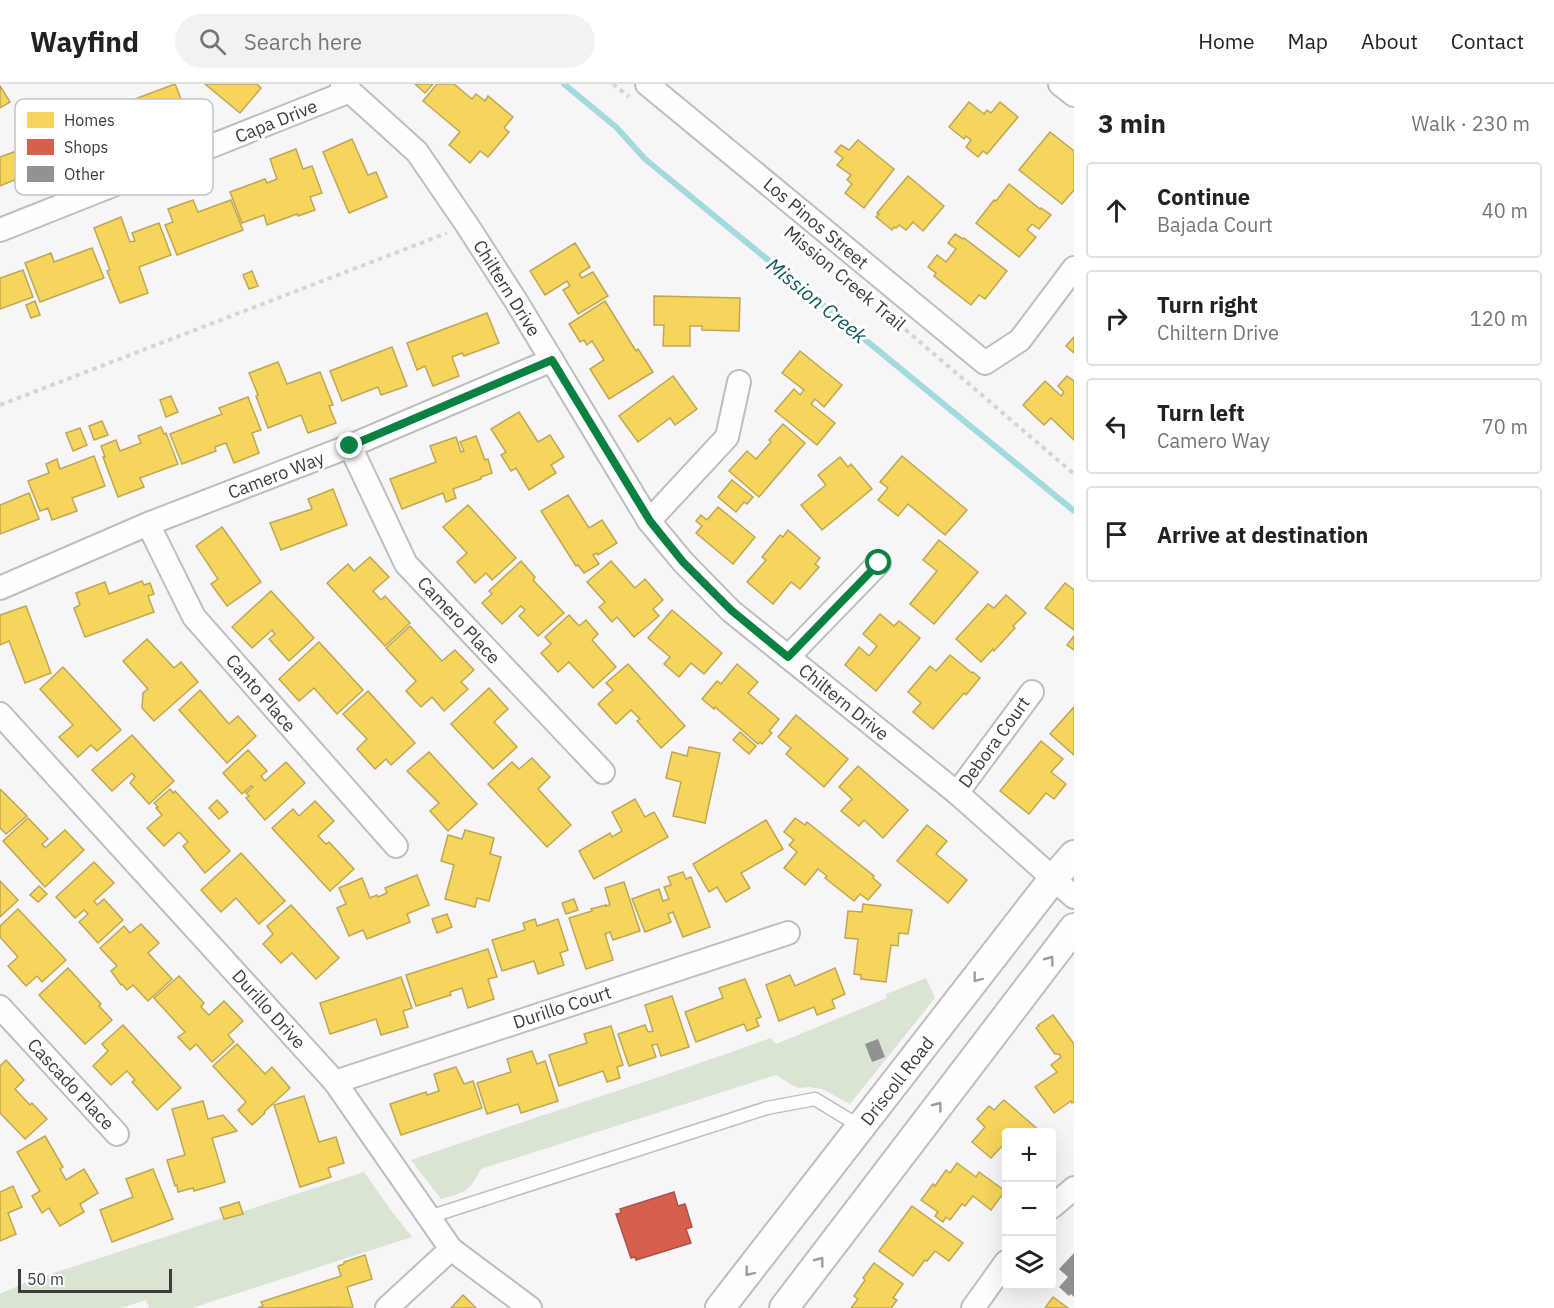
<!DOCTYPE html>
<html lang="en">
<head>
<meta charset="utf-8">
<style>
  :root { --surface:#fff; --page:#f2f2f2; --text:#222; --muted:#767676; --line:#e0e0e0 }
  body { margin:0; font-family:"IBM Plex Sans",sans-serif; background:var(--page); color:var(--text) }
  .controls { position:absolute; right:18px; bottom:18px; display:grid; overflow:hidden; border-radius:6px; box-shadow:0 6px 24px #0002 }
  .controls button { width:54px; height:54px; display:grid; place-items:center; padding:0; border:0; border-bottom:2px solid var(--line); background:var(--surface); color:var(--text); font:30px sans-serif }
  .scale { position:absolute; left:18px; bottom:15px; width:154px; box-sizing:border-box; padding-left:6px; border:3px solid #3d3b3d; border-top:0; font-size:16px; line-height:21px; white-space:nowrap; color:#3d3b3d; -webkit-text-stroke:4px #fff; paint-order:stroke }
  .stop { position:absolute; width:18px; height:18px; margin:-14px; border:4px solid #0b8043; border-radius:50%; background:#fff }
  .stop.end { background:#0b8043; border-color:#fff; box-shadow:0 2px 6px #0008 }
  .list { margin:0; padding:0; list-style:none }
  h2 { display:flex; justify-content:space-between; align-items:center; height:78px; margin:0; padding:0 24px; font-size:26px }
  h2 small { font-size:20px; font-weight:400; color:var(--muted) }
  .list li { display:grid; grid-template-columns:39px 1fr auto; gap:18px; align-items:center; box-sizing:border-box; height:96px; margin:0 12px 12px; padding:0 12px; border:2px solid var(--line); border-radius:6px }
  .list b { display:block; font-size:22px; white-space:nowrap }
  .list p { margin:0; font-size:20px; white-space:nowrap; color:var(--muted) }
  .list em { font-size:20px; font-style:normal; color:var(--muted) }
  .icon { flex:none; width:33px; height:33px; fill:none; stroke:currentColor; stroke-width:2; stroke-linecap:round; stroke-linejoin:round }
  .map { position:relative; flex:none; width:1074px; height:1224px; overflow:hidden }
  header { display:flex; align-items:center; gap:36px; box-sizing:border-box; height:84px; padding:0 30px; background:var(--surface); border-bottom:2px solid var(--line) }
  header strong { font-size:28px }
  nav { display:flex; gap:33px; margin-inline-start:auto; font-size:21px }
  .search { width:420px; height:54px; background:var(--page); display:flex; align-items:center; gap:15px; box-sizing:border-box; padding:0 21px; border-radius:33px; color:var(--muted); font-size:22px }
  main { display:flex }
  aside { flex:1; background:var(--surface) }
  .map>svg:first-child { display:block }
  .green { fill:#d9e4d3 }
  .homes { fill:#f6d55c; stroke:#bea753; stroke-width:1.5 }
  .shops { fill:#d6604d; stroke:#a85548; stroke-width:1.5 }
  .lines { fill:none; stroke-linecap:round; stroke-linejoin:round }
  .stream { stroke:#a2dadd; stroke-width:6 }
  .building { fill:#939193 }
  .service-casing { stroke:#bebdbf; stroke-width:15 }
  .minor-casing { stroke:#bebdbf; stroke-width:26 }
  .tertiary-casing { stroke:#bebdbf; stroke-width:32 }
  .path { stroke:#d5d5d5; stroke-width:4; stroke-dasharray:4.5 4.5; stroke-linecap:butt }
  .service { stroke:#fefefe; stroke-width:12 }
  .minor { stroke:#fefefe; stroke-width:22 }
  .tertiary { stroke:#fefefe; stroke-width:28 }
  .oneway { stroke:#9e9c9e }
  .route { stroke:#0b8043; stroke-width:8 }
  .labels { text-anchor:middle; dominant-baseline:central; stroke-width:6; stroke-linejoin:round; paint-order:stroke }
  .street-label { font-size:18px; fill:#3d3b3d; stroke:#fff }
  .water-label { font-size:20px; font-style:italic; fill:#0d5759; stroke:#fff }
  .key { fill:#fff; stroke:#c5c4c5; stroke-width:1.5 }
  .key-label { font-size:16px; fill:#3d3b3d }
</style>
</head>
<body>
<header>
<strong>Wayfind</strong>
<div class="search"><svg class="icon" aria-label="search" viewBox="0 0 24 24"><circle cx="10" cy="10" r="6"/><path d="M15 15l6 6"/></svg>Search here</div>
<nav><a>Home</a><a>Map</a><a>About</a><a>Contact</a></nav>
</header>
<main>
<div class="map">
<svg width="1074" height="1224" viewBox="0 0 1074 1224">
  <rect width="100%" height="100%" fill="#f7f5f8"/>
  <g class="green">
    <path d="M926,894L935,914L850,1020L822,1005L809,1003L799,1004L792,1001L776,991L481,1085C467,1109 468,1107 441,1115L411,1076C531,1034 652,997 771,954L776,960L887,914L886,910Z"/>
    <polygon points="364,1088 390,1125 412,1153 192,1224 149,1224 146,1216 121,1224 0,1224 0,1210 29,1197"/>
  </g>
  <g class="homes">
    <polygon points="175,0 187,30 178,34 184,50 158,60 152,44 107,61 95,30"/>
    <polygon points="205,0 257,0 261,4 240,29"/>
    <polygon points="415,0 433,0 425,9"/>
    <polygon points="437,0 454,0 472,15 476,10 485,17 488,12 513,33 504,44 509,48 488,73 480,67 470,79 449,61 460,48 423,17"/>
    <polygon points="0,2 10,18 0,24"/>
    <polygon points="969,18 984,30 987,26 991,29 1000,18 1018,33 987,70 983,67 978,73 966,63 971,56 966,52 964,55 949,43"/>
    <polygon points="1050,48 1074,67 1074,106 1062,120 1019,86"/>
    <polygon points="352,55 368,91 376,88 387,113 349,129 323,68"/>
    <polygon points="858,56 894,85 864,124 845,109 852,100 847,96 851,91 837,81 843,74 835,68 841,61 849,66"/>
    <polygon points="27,63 38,89 15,98 14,96 0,102 0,73"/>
    <polygon points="296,65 303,85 312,82 322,109 310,113 315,126 298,132 297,130 267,141 264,131 242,139 230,108 265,95 267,99 277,95 270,75"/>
    <polygon points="908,92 944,122 923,147 913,138 906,146 899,141 896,144 894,143 892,146 876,133 879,130 877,129"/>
    <polygon points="1009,100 1040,125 1041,124 1051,131 1039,145 1032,140 1027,146 1036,153 1019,173 976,139 994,116 996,117"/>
    <polygon points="193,116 198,128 231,116 243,146 177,171 165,141 173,138 168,125"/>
    <polygon points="121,133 130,158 135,157 132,149 159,139 171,171 139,183 148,209 120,219 107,187 110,186 94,144"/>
    <polygon points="955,150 963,155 964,154 1007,187 985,215 979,211 971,221 934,192 936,189 928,183 937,171 946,178 956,165 948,159"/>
    <polygon points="575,159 590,183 579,190 582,194 593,188 608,212 578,230 563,206 570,202 567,197 545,211 530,187"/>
    <polygon points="92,164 104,194 40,218 25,179 51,169 54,178"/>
    <polygon points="23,186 33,213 0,225 0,194"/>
    <polygon points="252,187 258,202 249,205 243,191"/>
    <polygon points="654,212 740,214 739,247 702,246 702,242 690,242 690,262 663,262 664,241 654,241"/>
    <polygon points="35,217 40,231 31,234 26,221"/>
    <polygon points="605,217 636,267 638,265 653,288 609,315 590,285 604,276 592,257 587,261 584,256 580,258 569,240"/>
    <polygon points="487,229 499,259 464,272 462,269 452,273 459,292 433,302 425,282 417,286 407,259"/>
    <polygon points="1074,253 1074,269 1066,262"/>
    <polygon points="392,263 407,302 381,311 378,303 342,317 330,287"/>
    <polygon points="800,267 842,301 824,323 815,315 811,320 835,339 817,361 775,327 794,305 800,311 804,306 782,289"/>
    <polygon points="278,278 287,300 320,288 333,321 329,322 336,339 308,349 301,331 268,344 256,312 258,311 249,289"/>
    <polygon points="673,292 697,325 675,341 670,334 638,358 619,332"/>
    <polygon points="1067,292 1074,297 1074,356 1051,334 1044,341 1023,321 1045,297 1061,312 1064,308 1058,302"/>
    <polygon points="171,312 178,328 166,333 160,316"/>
    <polygon points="248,313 261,346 252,349 259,369 234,379 226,359 215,363 216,367 182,380 170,350 222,330 219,324"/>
    <polygon points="519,328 538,358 550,351 564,373 551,381 556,389 529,406 516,384 511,387 501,371 506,368 491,345"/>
    <polygon points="102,337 108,351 94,356 89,342"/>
    <polygon points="783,340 805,359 759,413 729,387 747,367 756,375 771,358 769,356"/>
    <polygon points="161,343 164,350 166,349 178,380 140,394 144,403 118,413 103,373 105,373 101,362 116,356 120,367 141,359 138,352"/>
    <polygon points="80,344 87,361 73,367 66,349"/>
    <polygon points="476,352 485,376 488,375 492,389 481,393 481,395 453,405 456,414 446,418 443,409 402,425 390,395 436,378 430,362 456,353 461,368 464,367 460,358"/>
    <polygon points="94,372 105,402 72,414 77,427 52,436 48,424 40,427 28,397 49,389 46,380 57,375 60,385"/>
    <polygon points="902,372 967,426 945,451 908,420 898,432 878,416 888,404 880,398"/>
    <polygon points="840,373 848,383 851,380 872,405 822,446 801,421 826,401 818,391"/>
    <polygon points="732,396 753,413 747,420 744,418 736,428 718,413"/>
    <polygon points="333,405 347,441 281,466 270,439 312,425 308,415"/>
    <polygon points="29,409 39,435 0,450 0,421"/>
    <polygon points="568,411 589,444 602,436 617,459 598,471 597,469 593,471 599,480 584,489 578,481 576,482 541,427"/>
    <polygon points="468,421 516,474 492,496 486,489 475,499 457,478 467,469 443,443"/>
    <polygon points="718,423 755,453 733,480 696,449 702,442 696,437 701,431 707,436"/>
    <polygon points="222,443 261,498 227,522 211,500 218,495 196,462"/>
    <polygon points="788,446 820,474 815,480 819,483 800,505 791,498 773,520 747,498 766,476 762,473 780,451 783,453"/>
    <polygon points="939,456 978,488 934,540 910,520 937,487 923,476"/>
    <polygon points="370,473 389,493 373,507 381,516 385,512 410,539 385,562 327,499 348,480 354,487"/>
    <polygon points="521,477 535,493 533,496 564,529 538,552 519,532 525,526 521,522 502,540 482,519 492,510 489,507"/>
    <polygon points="611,477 635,504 645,495 663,516 653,525 659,532 634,553 617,533 612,538 599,523 605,518 587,498"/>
    <polygon points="142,497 144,501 150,499 154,510 148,512 154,528 85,553 74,524 80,521 76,509 105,498 109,510"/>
    <polygon points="1065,499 1074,506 1074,546 1045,524"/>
    <polygon points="271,507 314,554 289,577 269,555 275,550 272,546 252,564 232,543"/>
    <polygon points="1006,511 1026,529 1013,542 1015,544 994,567 993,565 981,578 956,555 988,520 994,524"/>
    <polygon points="26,522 51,589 25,599 9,557 0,561 0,531"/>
    <polygon points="672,526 722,569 704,590 691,579 679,593 664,580 670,573 648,554"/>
    <polygon points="880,530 894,542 899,537 920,554 876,607 845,581 859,563 869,572 877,562 863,550"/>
    <polygon points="569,531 579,542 586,536 598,550 592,556 616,583 593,604 569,578 558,588 541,569 551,560 545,553"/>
    <polygon points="410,542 442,577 455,566 474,586 461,598 468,605 444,627 432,613 421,623 406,607 416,597 386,564"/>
    <polygon points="1074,552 1074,566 1067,561"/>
    <polygon points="147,555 174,584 181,578 198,598 154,637 142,624 143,609 148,605 123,577"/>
    <polygon points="319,558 363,606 337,630 314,604 299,617 279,595"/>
    <polygon points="950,571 972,589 973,588 980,594 966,611 964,609 933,645 913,628 921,619 908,608 930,582 936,587"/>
    <polygon points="628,580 685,642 661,664 637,637 640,635 631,626 616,640 598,620 613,606 606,599"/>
    <polygon points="737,580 758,598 748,609 779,635 769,647 772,649 762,660 760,658 758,660 715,623 714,625 702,615 717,597 721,600"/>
    <polygon points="63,583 121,646 97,667 91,661 78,673 59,653 73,641 40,605"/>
    <polygon points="489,604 508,625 494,638 517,663 493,685 451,640"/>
    <polygon points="200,606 229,640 238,632 256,652 227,679 179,626"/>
    <polygon points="368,607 415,659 391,681 386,675 375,685 357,665 367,655 343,630"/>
    <polygon points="1074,623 1074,671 1050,650"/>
    <polygon points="796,631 848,675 824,703 786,670 791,664 778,653"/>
    <polygon points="740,648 756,662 749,670 733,656"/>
    <polygon points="132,651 174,697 149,720 130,699 135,693 132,689 112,707 92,686"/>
    <polygon points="1041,657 1063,675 1051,688 1066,700 1054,715 1046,709 1029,730 1000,707"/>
    <polygon points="689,663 720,669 705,739 673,732 681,698 666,694 672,668 687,672"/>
    <polygon points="248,666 267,687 261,692 265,697 286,678 305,699 265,736 246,714 249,712 246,709 253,703 251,702 242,710 223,689"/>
    <polygon points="429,668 477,720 448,747 430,727 439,719 407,687"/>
    <polygon points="532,674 550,693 538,705 571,741 547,763 488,700 512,678 519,685"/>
    <polygon points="858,682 908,726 883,754 864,736 859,742 841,727 852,715 839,703"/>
    <polygon points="0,705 27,732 6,750 0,744"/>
    <polygon points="170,705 173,709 175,707 230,767 205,789 183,762 188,758 179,748 164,762 147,744 162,731 156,724 158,723 154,719"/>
    <polygon points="635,715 645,733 654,728 668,753 594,795 579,767 610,749 612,753 622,747 612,728"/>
    <polygon points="217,716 228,728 219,735 209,724"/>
    <polygon points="315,717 334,737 318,752 326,760 329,758 354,785 330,807 272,744 293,725 299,732"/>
    <polygon points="28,734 48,755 42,760 45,764 65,746 84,766 45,803 3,757"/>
    <polygon points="795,734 805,741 807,738 874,792 873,794 881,801 868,816 860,810 854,817 825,794 827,792 818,785 805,801 784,784 797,768 789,761 794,756 784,748"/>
    <polygon points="766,736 783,765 741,789 750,804 726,818 717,803 709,808 693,780"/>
    <polygon points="927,741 947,757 936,770 967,796 948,819 897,777"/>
    <polygon points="465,746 494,754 490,770 501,773 489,817 477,814 475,823 445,815 454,781 441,777 448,751 462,755"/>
    <polygon points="241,769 285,817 259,840 236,814 221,828 201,806"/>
    <polygon points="94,778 114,799 94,817 97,821 104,815 123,836 98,859 79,838 88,830 84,826 75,834 56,813"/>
    <polygon points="683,788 686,795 691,793 710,843 683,853 673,828 668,830 671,838 645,848 632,815 659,805 663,817 669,815 664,803 671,801 668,793"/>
    <polygon points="417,791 429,821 407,830 410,838 367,855 363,846 349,852 337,824 346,820 339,804 362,794 370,814 377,811 378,813 387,809 385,804"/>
    <polygon points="0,797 18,816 0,833"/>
    <polygon points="624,798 640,847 613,856 610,848 605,850 613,876 586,885 569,834 592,827 591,825 606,821 606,822 610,821 605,804"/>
    <polygon points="39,802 47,810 38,818 30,811"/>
    <polygon points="574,815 578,826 566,830 562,819"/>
    <polygon points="863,820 912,826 908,850 899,849 898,862 891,861 886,898 861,895 861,891 854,890 858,855 845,854 848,827 862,828"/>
    <polygon points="291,821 339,874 316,895 292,869 281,879 263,860 273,850 267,842"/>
    <polygon points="18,825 66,876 42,898 37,892 26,902 8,882 18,873 0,853 0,842"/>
    <polygon points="447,830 452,843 437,849 432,835"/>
    <polygon points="535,835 537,842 558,835 568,866 560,869 564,881 538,890 534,877 502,887 492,856 525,846 523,839"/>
    <polygon points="141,840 159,859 148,869 172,895 148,917 133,901 127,906 122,900 121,901 111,887 117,882 100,864 124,842 130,849"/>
    <polygon points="488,865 497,893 488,895 494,915 468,924 462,904 450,908 451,911 416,922 406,891"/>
    <polygon points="68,884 101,920 99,922 112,936 85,960 39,911"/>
    <polygon points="835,884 845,910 832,916 835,924 817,931 814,923 779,937 766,901 790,891 795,902"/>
    <polygon points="179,892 204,919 201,923 209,931 224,917 243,937 228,951 234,958 212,978 196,960 190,966 178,953 185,948 154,914"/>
    <polygon points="401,893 412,924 403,927 408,943 381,951 376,935 330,950 320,919"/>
    <polygon points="745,895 761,933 756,935 759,942 747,947 744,940 696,958 685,928 723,914 719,904"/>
    <polygon points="672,912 689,963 661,972 657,960 652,961 656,973 629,982 618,950 645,941 648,948 653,947 645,921"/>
    <polygon points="1053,931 1074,960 1074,1018 1072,1019 1071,1017 1054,1029 1035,1003 1057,988 1051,981 1061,973 1059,970 1055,970 1036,944 1039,942 1038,941"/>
    <polygon points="123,941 181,1004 157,1026 132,998 135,996 127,987 111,1001 93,982 108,967 102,960"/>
    <polygon points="611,942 623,981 617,983 620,994 607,998 603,987 559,1002 549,971 587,959 584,950"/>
    <polygon points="237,960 265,990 272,983 290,1004 264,1028 265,1029 252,1041 238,1026 246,1018 213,982"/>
    <polygon points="532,967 537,980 545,977 558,1017 521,1029 518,1020 487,1030 477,999 511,988 507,975"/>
    <polygon points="6,976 24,996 15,1005 30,1021 32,1019 47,1035 25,1055 0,1029 0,982"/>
    <polygon points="456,983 464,1000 473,997 482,1024 401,1051 390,1020 426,1008 427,1011 439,1007 434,990"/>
    <polygon points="304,1012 319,1058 336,1053 344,1079 328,1084 331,1093 300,1103 274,1021"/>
    <polygon points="1004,1016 1041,1048 1006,1048 1006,1058 991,1074 972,1058 985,1043 977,1035 989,1022 994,1026"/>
    <polygon points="203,1017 208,1035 223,1031 237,1047 212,1054 225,1098 194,1107 193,1104 178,1108 177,1101 175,1102 167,1076 185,1071 172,1025"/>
    <polygon points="45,1052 63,1083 60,1085 66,1096 84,1085 98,1109 80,1120 84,1128 60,1142 49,1124 42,1129 32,1112 40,1107 17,1068"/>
    <polygon points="957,1079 976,1093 979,1088 1005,1107 991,1126 973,1112 965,1122 962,1120 950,1136 946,1133 943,1138 935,1132 938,1128 921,1116 933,1100 935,1102 946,1086 950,1089"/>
    <polygon points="153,1085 173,1135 112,1158 100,1126 133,1113 126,1095"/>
    <polygon points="13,1102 22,1123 8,1129 16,1150 0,1157 0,1108"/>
    <polygon points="239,1118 243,1130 224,1135 220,1124"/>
    <polygon points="912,1122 963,1159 949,1177 935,1167 927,1177 925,1176 913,1192 879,1167"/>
    <polygon points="365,1171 372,1195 347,1203 353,1223 258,1224 263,1222 261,1218 341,1192 338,1182 344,1180 344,1178"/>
    <polygon points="874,1179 903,1200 893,1214 897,1216 891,1224 851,1224 858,1215 854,1212 865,1196 863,1194"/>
    <polygon points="463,1211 476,1224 451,1224"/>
    <polygon points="1053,1213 1068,1224 1045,1224"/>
  </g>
  <polygon class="shops" points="674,1108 678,1122 685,1120 692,1143 686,1145 691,1159 636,1176 635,1173 631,1174 616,1130 621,1129 620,1125"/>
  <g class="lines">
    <polyline class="stream" points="564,0 616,43 645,75 1074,427"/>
  </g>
  <g class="building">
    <polygon points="878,955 885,973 872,978 865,960"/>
    <polygon points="1074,1169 1074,1213 1071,1210 1069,1212 1059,1203 1068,1193 1059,1185"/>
  </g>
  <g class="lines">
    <g class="service-casing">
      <polyline id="service" points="429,1133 767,1024 815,1015 861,1043"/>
    </g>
    <g class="minor-casing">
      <g id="minor">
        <polyline points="342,0 417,68 467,141 516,217 649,437 683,478 731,527 957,709 1074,813"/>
        <polyline points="647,0 985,279 1020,256 1074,184"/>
        <polyline points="1060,0 1074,11"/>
        <polyline points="0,146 350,7"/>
        <polyline points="350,362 406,480 603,688"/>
        <polyline points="649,437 727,353 739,298"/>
        <polyline points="148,440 194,533 396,762"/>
        <polyline points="0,504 148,440 350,362 552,276"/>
        <polyline points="788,573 879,479"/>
        <polyline points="0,630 335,998 451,1165 530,1224"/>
        <polyline points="957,709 1032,608"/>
        <polyline points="0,923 117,1050"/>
        <polyline points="335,998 788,849"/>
        <polyline points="1052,1123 1074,1104"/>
        <polyline points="387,1224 451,1165"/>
        <polyline points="973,1224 1006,1178"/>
      </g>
    </g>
    <g class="tertiary-casing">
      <g id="tertiary">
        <polyline points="720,1224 1053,795 1074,771"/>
        <polyline points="784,1224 1074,844"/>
      </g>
    </g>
    <g class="path">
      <polyline points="613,0 629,13"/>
      <polyline points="878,222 1074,390"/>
      <polyline points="0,321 447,149"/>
    </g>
    <use href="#service" class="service"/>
    <use href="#minor" class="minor"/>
    <use href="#tertiary" class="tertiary"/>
  </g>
  <defs><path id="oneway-chevron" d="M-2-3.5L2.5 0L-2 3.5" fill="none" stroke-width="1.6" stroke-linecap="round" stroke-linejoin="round" transform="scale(1.5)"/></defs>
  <g class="oneway">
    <use href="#oneway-chevron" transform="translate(1050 876) rotate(-53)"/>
    <use href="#oneway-chevron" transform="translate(977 894) rotate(128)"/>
    <use href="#oneway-chevron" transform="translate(938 1022) rotate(-53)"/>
    <use href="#oneway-chevron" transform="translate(820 1177) rotate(-53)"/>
    <use href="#oneway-chevron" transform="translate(749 1188) rotate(128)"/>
  </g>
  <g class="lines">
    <polyline class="route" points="350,362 552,276 650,437 683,478 731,526 788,573 879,479"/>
  </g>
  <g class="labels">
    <g class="street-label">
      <text transform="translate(276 37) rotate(-22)">Capa Drive</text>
      <text transform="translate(816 139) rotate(40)">Los Pinos Street</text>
      <text transform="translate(845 194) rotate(40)">Mission Creek Trail</text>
      <text transform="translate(507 204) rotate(58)">Chiltern Drive</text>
      <text transform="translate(276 391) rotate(-21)">Camero Way</text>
      <text transform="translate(459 536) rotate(47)">Camero Place</text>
      <text transform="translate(261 609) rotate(49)">Canto Place</text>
      <text transform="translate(844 618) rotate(39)">Chiltern Drive</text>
      <text transform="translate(994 658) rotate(-54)">Debora Court</text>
      <text transform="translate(562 923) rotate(-18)">Durillo Court</text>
      <text transform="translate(269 925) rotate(48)">Durillo Drive</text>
      <text transform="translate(897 997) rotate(-52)">Driscoll Road</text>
      <text transform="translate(71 1000) rotate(47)">Cascado Place</text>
    </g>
    <g class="water-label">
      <text transform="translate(817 216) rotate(39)">Mission Creek</text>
    </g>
  </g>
  <rect x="15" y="15" width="198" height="96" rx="9" class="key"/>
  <rect x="27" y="28" width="27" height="16" fill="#f6d55c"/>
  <rect x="27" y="55" width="27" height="16" fill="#d6604d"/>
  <rect x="27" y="82" width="27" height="16" fill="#939193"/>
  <g class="key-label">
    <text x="64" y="42">Homes</text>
    <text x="64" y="69">Shops</text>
    <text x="64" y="96">Other</text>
  </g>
</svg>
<div class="controls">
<button>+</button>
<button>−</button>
<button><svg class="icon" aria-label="layers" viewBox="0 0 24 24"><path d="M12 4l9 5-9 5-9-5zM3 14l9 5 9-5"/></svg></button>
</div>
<div class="scale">50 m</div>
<div class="stop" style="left:879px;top:479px"></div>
<div class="stop end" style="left:350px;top:362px"></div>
</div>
<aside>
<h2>3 min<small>Walk · 230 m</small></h2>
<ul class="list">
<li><svg class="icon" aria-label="ahead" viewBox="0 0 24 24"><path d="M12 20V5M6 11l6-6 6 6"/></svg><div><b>Continue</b><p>Bajada Court</p></div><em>40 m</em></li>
<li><svg class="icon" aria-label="right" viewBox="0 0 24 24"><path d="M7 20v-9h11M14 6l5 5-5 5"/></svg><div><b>Turn right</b><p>Chiltern Drive</p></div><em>120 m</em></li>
<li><svg class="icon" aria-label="left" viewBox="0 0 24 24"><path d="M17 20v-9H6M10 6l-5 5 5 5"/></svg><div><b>Turn left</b><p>Camero Way</p></div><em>70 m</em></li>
<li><svg class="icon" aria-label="arrive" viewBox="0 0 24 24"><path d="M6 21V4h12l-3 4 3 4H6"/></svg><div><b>Arrive at destination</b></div></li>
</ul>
</aside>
</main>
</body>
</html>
